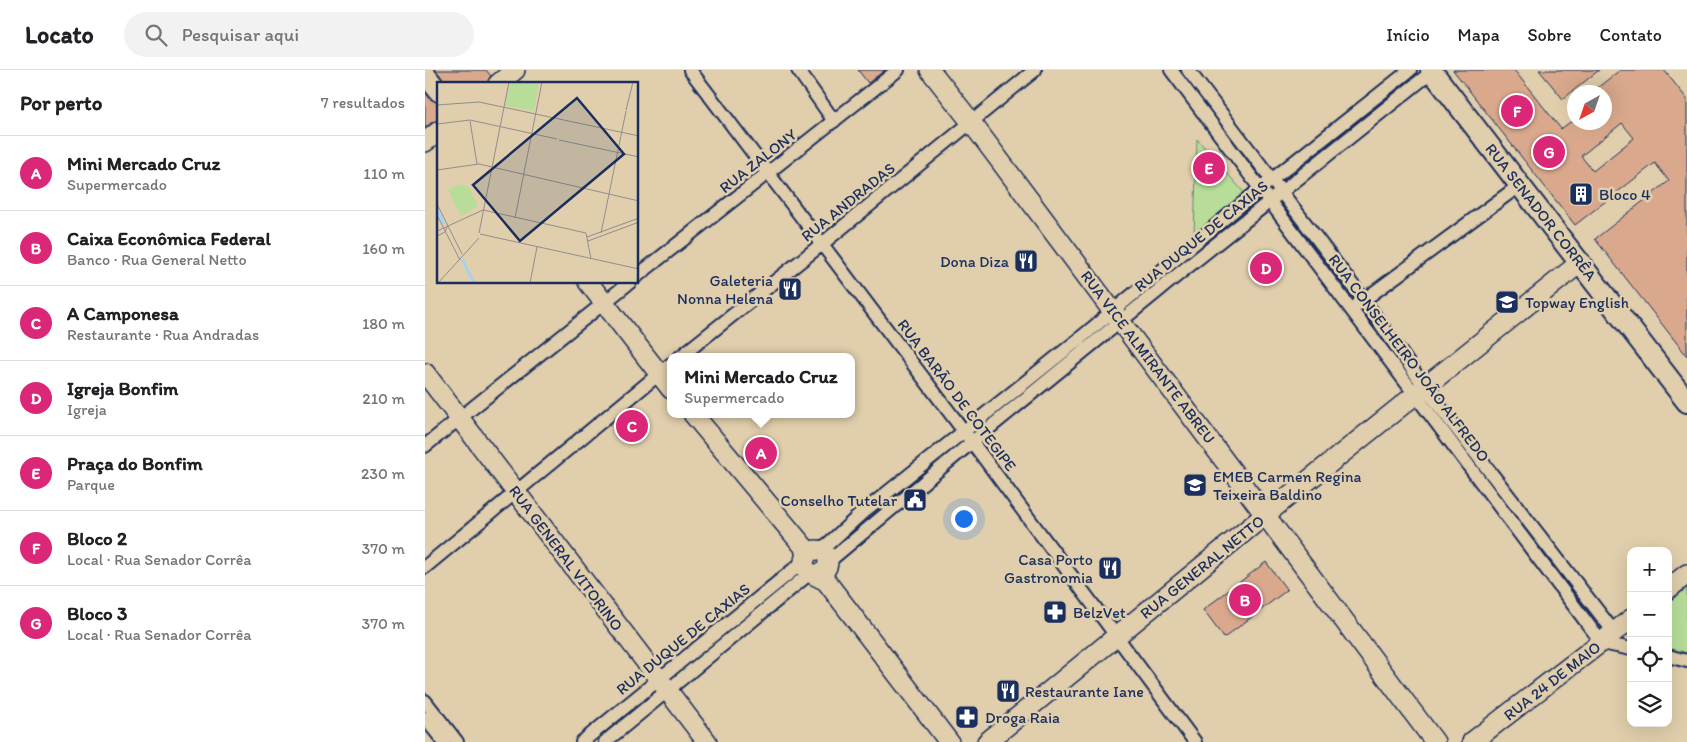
<!DOCTYPE html>
<html lang="pt">
<head>
<meta charset="utf-8">
<style>
  :root { --surface:#fff; --page:#f2f2f2; --text:#202124; --muted:#757577; --line:#e0e0e0; --accent:#db2777 }
  body { margin:0; font-family:Itim,sans-serif; background:var(--page); color:var(--text) }
  .controls { position:absolute; right:15px; bottom:15px; display:grid; overflow:hidden; border-radius:10px; box-shadow:0 5px 20px #0002 }
  .controls button { width:45px; height:45px; display:grid; place-items:center; padding:0; border:0; border-bottom:1px solid var(--line); background:var(--surface); color:var(--text); font:25px sans-serif }
  .compass { position:absolute; left:1142px; top:15px; width:45px; height:45px; border-radius:50%; background:var(--surface); box-shadow:0 5px 20px #0002; rotate:220deg }
  .you { position:absolute; left:538px; top:448px; width:18px; height:18px; margin:-12px; border:4px solid #fff; border-radius:50%; background:#1a73e8; box-shadow:0 0 0 8px #1a73e833 }
  .badge { display:grid; place-items:center; width:32px; height:32px; border-radius:50%; background:var(--accent); color:#fff; font-size:16px; font-weight:700 }
  .pin { position:absolute; translate:-50% -50%; border:2px solid #fff; box-shadow:0 1px 5px #0006 }
  .popup { position:absolute; left:242px; top:283px; width:188px; height:65px; box-sizing:border-box; display:grid; place-content:center; border-radius:10px; background:var(--surface); filter:drop-shadow(0 1px 4px #0005); font-size:16px; white-space:nowrap; color:var(--muted) }
  .popup b { font-size:19px; color:var(--text) }
  .popup::after { content:''; position:absolute; left:50%; top:100%; margin-left:-10px; border:10px solid transparent; border-top-color:var(--surface) }
  .list { margin:0; padding:0; list-style:none }
  h2 { display:flex; justify-content:space-between; align-items:center; height:65px; margin:0; padding:0 20px; font-size:21px }
  h2 small { font-size:16px; font-weight:400; color:var(--muted) }
  .list li { display:grid; grid-template-columns:32px 1fr auto; gap:15px; align-items:center; box-sizing:border-box; height:75px; padding:0 20px; border-top:1px solid var(--line) }
  .list b { display:block; font-size:19px; white-space:nowrap }
  .list p { margin:0; font-size:16px; white-space:nowrap; color:var(--muted) }
  .list em { font-size:16px; font-style:normal; color:var(--muted) }
  .icon { flex:none; width:28px; height:28px; fill:none; stroke:currentColor; stroke-width:2; stroke-linecap:round; stroke-linejoin:round }
  .map { position:relative; flex:none; width:1262px; height:672px; overflow:hidden }
  header { display:flex; align-items:center; gap:30px; box-sizing:border-box; height:70px; padding:0 25px; background:var(--surface); border-bottom:1px solid var(--line) }
  header strong { font-size:24px }
  nav { display:flex; gap:28px; margin-inline-start:auto; font-size:18px }
  .search { width:350px; height:45px; background:var(--page); display:flex; align-items:center; gap:12px; box-sizing:border-box; padding:0 18px; border-radius:28px; color:var(--muted); font-size:19px }
  main { display:flex }
  aside { flex:1; background:var(--surface) }
  .map>svg:first-child { display:block }
  .green { fill:#b7dd99; stroke:#69867c }
  .building { fill:#daa98d; stroke:#1b2f5e; fill-rule:evenodd }
  .lines { fill:none; stroke-linecap:round; stroke-linejoin:round }
  .street-casing { stroke:#1b2f5e; stroke-width:16 }
  .secondary-casing { stroke:#1b2f5e; stroke-width:22 }
  .primary-casing { stroke:#1b2f5e; stroke-width:24 }
  .street { stroke:#e0ceac; stroke-width:12 }
  .secondary { stroke:#e0ceac; stroke-width:19 }
  .primary { stroke:#e0ceac; stroke-width:20 }
  .labels { text-anchor:middle; dominant-baseline:central; stroke-width:5; stroke-linejoin:round; paint-order:stroke }
  .street-label { font-size:16px; fill:#1b2f5e; stroke:#e0ceac }
  .poi-label { font-size:16px; fill:#1b2f5e; stroke:#e0ceac; text-anchor:start }
  .inset-river { fill:none; stroke:#9cd5fc; stroke-width:2.5 }
  .inset-road { fill:none; stroke:#918e8d; stroke-width:1 }
  .view { fill:#1b2f5e; fill-opacity:0.15; stroke:#1b2f5e; stroke-width:2.5 }
  .inset-edge { fill:none; stroke:#1b2f5e; stroke-width:2.5 }
</style>
</head>
<body>
<header>
<strong>Locato</strong>
<div class="search"><svg class="icon" aria-label="search" viewBox="0 0 24 24"><circle cx="10" cy="10" r="6"/><path d="M15 15l6 6"/></svg>Pesquisar aqui</div>
<nav><a>Início</a><a>Mapa</a><a>Sobre</a><a>Contato</a></nav>
</header>
<main>
<aside>
<h2>Por perto<small>7 resultados</small></h2>
<ul class="list">
<li><span class="badge">A</span><div><b>Mini Mercado Cruz</b><p>Supermercado</p></div><em>110 m</em></li>
<li><span class="badge">B</span><div><b>Caixa Econômica Federal</b><p>Banco · Rua General Netto</p></div><em>160 m</em></li>
<li><span class="badge">C</span><div><b>A Camponesa</b><p>Restaurante · Rua Andradas</p></div><em>180 m</em></li>
<li><span class="badge">D</span><div><b>Igreja Bonfim</b><p>Igreja</p></div><em>210 m</em></li>
<li><span class="badge">E</span><div><b>Praça do Bonfim</b><p>Parque</p></div><em>230 m</em></li>
<li><span class="badge">F</span><div><b>Bloco 2</b><p>Local · Rua Senador Corrêa</p></div><em>370 m</em></li>
<li><span class="badge">G</span><div><b>Bloco 3</b><p>Local · Rua Senador Corrêa</p></div><em>370 m</em></li>
</ul>
</aside>
<div class="map">
<svg width="1262" height="672" viewBox="0 0 1262 672">
  <rect width="100%" height="100%" fill="#e0ceac"/>
  <filter id="ink" filterUnits="userSpaceOnUse"><feTurbulence type="fractalNoise" baseFrequency=".02" numOctaves="2"/><feDisplacementMap in="SourceGraphic" scale="10" xChannelSelector="R" yChannelSelector="G"/><feConvolveMatrix kernelMatrix="1 2 1 2 8 2 1 2 1" color-interpolation-filters="sRGB"/></filter>
  <g filter="url(#ink)">
    <g class="green">
      <polygon points="772,69 822,126 769,165"/>
      <polygon points="1262,518 1262,587 1243,582 1243,533"/>
    </g>
    <g class="building">
      <polygon points="11,0 61,0 66,6 62,14 22,14"/>
      <polygon points="433,0 460,0 443,13"/>
      <path d="M1028,0H1089L1136,59L1145,52H1180V22H1167L1195,0H1239L1262,29V286L1170,169L1244,111L1230,93L1150,155ZM1197,53L1209,68L1168,101L1156,86Z"/>
      <polygon points="1114,0 1174,0 1138,29"/>
      <polygon points="0,22 5,29 14,33 14,50 7,52 0,58"/>
      <polygon points="204,342 220,361 209,370 193,351"/>
      <polygon points="841,492 862,520 799,568 778,540"/>
    </g>
    <g class="lines">
      <g class="street-casing">
        <g id="street">
          <polyline points="265,0 547,372 770,672"/>
          <polyline points="373,0 409,51"/>
          <polyline points="746,0 1177,573 1206,579"/>
          <polyline points="763,0 939,230 1004,323 1189,562"/>
          <polyline points="212,206 473,0"/>
          <polyline points="932,235 1095,115"/>
          <polyline points="255,287 397,174 610,0"/>
          <polyline points="0,376 205,212"/>
          <polyline points="394,479 403,474 438,442 653,270 835,119 985,0"/>
          <polyline points="403,492 547,372 755,203 1009,0"/>
          <polyline points="0,497 246,294"/>
          <polyline points="1243,586 1262,591"/>
          <polyline points="0,631 32,672"/>
          <polyline points="0,648 19,672"/>
          <polyline points="157,672 379,491"/>
          <polyline points="180,672 385,503"/>
        </g>
      </g>
      <g class="secondary-casing">
        <g id="secondary">
          <polyline points="505,0 546,52 1010,672"/>
          <polyline points="0,4 14,22"/>
          <polyline points="73,14 90,0"/>
          <polyline points="0,72 14,61"/>
          <polyline points="163,212 246,319"/>
          <polyline points="0,303 282,672"/>
          <polyline points="268,344 379,477 381,487"/>
          <circle cx="391" cy="492" r="12"/>
          <polyline points="389,505 401,511 524,672"/>
          <polyline points="1243,519 1262,504"/>
          <polyline points="562,672 840,445 1156,192"/>
          <polyline points="1047,672 1206,549"/>
        </g>
      </g>
      <g class="primary-casing">
        <polyline id="primary" points="1006,0 1262,332"/>
      </g>
      <use href="#street" class="street"/>
      <use href="#secondary" class="secondary"/>
      <use href="#primary" class="primary"/>
    </g>
  </g>
  <defs>
    <g id="building-square" transform="scale(1.25)"><rect x="-9" y="-9" width="18" height="18" rx="4" fill="#1b2f5e" stroke="#e0ceac"/><path d="M-4-6H4V6H1V3H-1V6H-4ZM-2.5-4.3h1.7v1.8h-1.7ZM.8-4.3h1.7v1.8H.8ZM-2.5-1h1.7V.8h-1.7ZM.8-1h1.7V.8H.8Z" fill="#fff"/></g>
    <g id="restaurant-square" transform="scale(1.25)"><rect x="-9" y="-9" width="18" height="18" rx="4" fill="#1b2f5e" stroke="#e0ceac"/><path d="M-5-6h1v4h1v-4h1v4h1v-4h1v5L-1.5 .5V6h-2V.5L-5-1ZM5-6V6H3V1.5H1.5Q1.5-4 5-6Z" fill="#fff"/></g>
    <g id="university-square" transform="scale(1.25)"><rect x="-9" y="-9" width="18" height="18" rx="4" fill="#1b2f5e" stroke="#e0ceac"/><path d="M0-5L7-2L0 1L-7-2ZM-4 1L0 2.5L4 1V4Q0 6-4 4Z" fill="#fff"/></g>
    <g id="civic-square" transform="scale(1.25)"><rect x="-9" y="-9" width="18" height="18" rx="4" fill="#1b2f5e" stroke="#e0ceac"/><path d="M-.6-6.5H3V-4.5H.6V-3L4-1V1h2V6H-6V1h2V-1L-.6-3ZM-1.2 2.5V6h2.4V2.5Z" fill="#fff"/></g>
    <g id="pharmacy-square" transform="scale(1.25)"><rect x="-9" y="-9" width="18" height="18" rx="4" fill="#1b2f5e" stroke="#e0ceac"/><path d="M-2-6h4v4h4v4h-4v4h-4v-4h-4v-4h4Z" fill="#fff"/></g>
  </defs>
  <g fill-rule="evenodd">
    <use href="#building-square" x="1156" y="124"/>
    <use href="#restaurant-square" x="601" y="191"/>
    <use href="#restaurant-square" x="365" y="219"/>
    <use href="#university-square" x="1082" y="232"/>
    <use href="#university-square" x="770" y="415"/>
    <use href="#civic-square" x="490" y="430"/>
    <use href="#restaurant-square" x="685" y="498"/>
    <use href="#pharmacy-square" x="630" y="542"/>
    <use href="#restaurant-square" x="583" y="621"/>
    <use href="#pharmacy-square" x="542" y="647"/>
  </g>
  <g class="labels">
    <g class="street-label">
      <text transform="translate(333 91) rotate(-38)">RUA ZALONY</text>
      <text transform="translate(423 132) rotate(-39)">RUA ANDRADAS</text>
      <text transform="translate(1116 142) rotate(52)">RUA SENADOR CORRÊA</text>
      <text transform="translate(776 166) rotate(-39)">RUA DUQUE DE CAXIAS</text>
      <text transform="translate(723 287) rotate(53)">RUA VICE ALMIRANTE ABREU</text>
      <text transform="translate(984 288) rotate(53)">RUA CONSELHEIRO JOÃO ALFREDO</text>
      <text transform="translate(532 325) rotate(53)">RUA BARÃO DE COTEGIPE</text>
      <text transform="translate(141 488) rotate(53)">RUA GENERAL VITORINO</text>
      <text transform="translate(777 497) rotate(-39)">RUA GENERAL NETTO</text>
      <text transform="translate(258 569) rotate(-39)">RUA DUQUE DE CAXIAS</text>
      <text transform="translate(1127 611) rotate(-38)">RUA 24 DE MAIO</text>
    </g>
    <g class="poi-label">
      <text x="1174" y="124">Bloco 4</text>
      <text x="584" y="191" text-anchor="end">Dona Diza</text>
      <text x="348" y="210" text-anchor="end">Galeteria<tspan x="348" dy="18">Nonna Helena</tspan></text>
      <text x="1100" y="232">Topway English</text>
      <text x="788" y="406">EMEB Carmen Regina<tspan x="788" dy="18">Teixeira Baldino</tspan></text>
      <text x="472" y="430" text-anchor="end">Conselho Tutelar</text>
      <text x="668" y="489" text-anchor="end">Casa Porto<tspan x="668" dy="18">Gastronomia</tspan></text>
      <text x="648" y="542">BelzVet</text>
      <text x="600" y="621">Restaurante Iane</text>
      <text x="560" y="647">Droga Raia</text>
    </g>
  </g>
  <g transform="translate(12 12)">
    <rect width="201" height="201" fill="#e0ceac"/>
    <path d="M73,0H102L97,29L68,24ZM24,102L32,105L41,124L24,134L11,108Z" fill="#b7dd99"/>
    <path class="inset-river" d="M0,127L7,142M25,177L37,201"/>
    <path class="inset-road" d="M0,23L42,20L202,54M189,28L196,0M33,38L120,57M33,39L40,82M0,42L33,38M122,58L202,75M0,88L42,82L202,119M0,122L25,172M0,133L23,178M78,136L105,0M0,149L46,128L149,151L154,177M42,151L72,0M164,151L189,29M43,152L202,187M0,154L8,150L11,143M150,155L202,136M151,159L202,140M1,201L42,156M93,201L100,165M200,201L201,186"/>
    <path class="view" d="M140,16L187,72L83,159L36,103Z"/>
    <rect width="201" height="201" class="inset-edge"/>
  </g>
</svg>
<div class="controls">
<button>+</button>
<button>−</button>
<button><svg class="icon" aria-label="locate" viewBox="0 0 24 24"><circle cx="12" cy="12" r="6"/><path d="M12 2v4M12 18v4M2 12h4M18 12h4"/></svg></button>
<button><svg class="icon" aria-label="layers" viewBox="0 0 24 24"><path d="M12 4l9 5-9 5-9-5zM3 14l9 5 9-5"/></svg></button>
</div>
<svg class="compass" viewBox="-18 -18 36 36"><path d="M0-13l5 13h-10z" fill="#e53935"/><path d="M0 13l5-13h-10z" fill="#757577"/></svg>
<div class="you"></div>
<div class="pin badge" style="left:336px;top:383px">A</div>
<div class="popup"><b>Mini Mercado Cruz</b>Supermercado</div>
<div class="pin badge" style="left:820px;top:530px">B</div>
<div class="pin badge" style="left:207px;top:356px">C</div>
<div class="pin badge" style="left:841px;top:198px">D</div>
<div class="pin badge" style="left:784px;top:98px">E</div>
<div class="pin badge" style="left:1092px;top:41px">F</div>
<div class="pin badge" style="left:1124px;top:82px">G</div>
</div>
</main>
</body>
</html>
